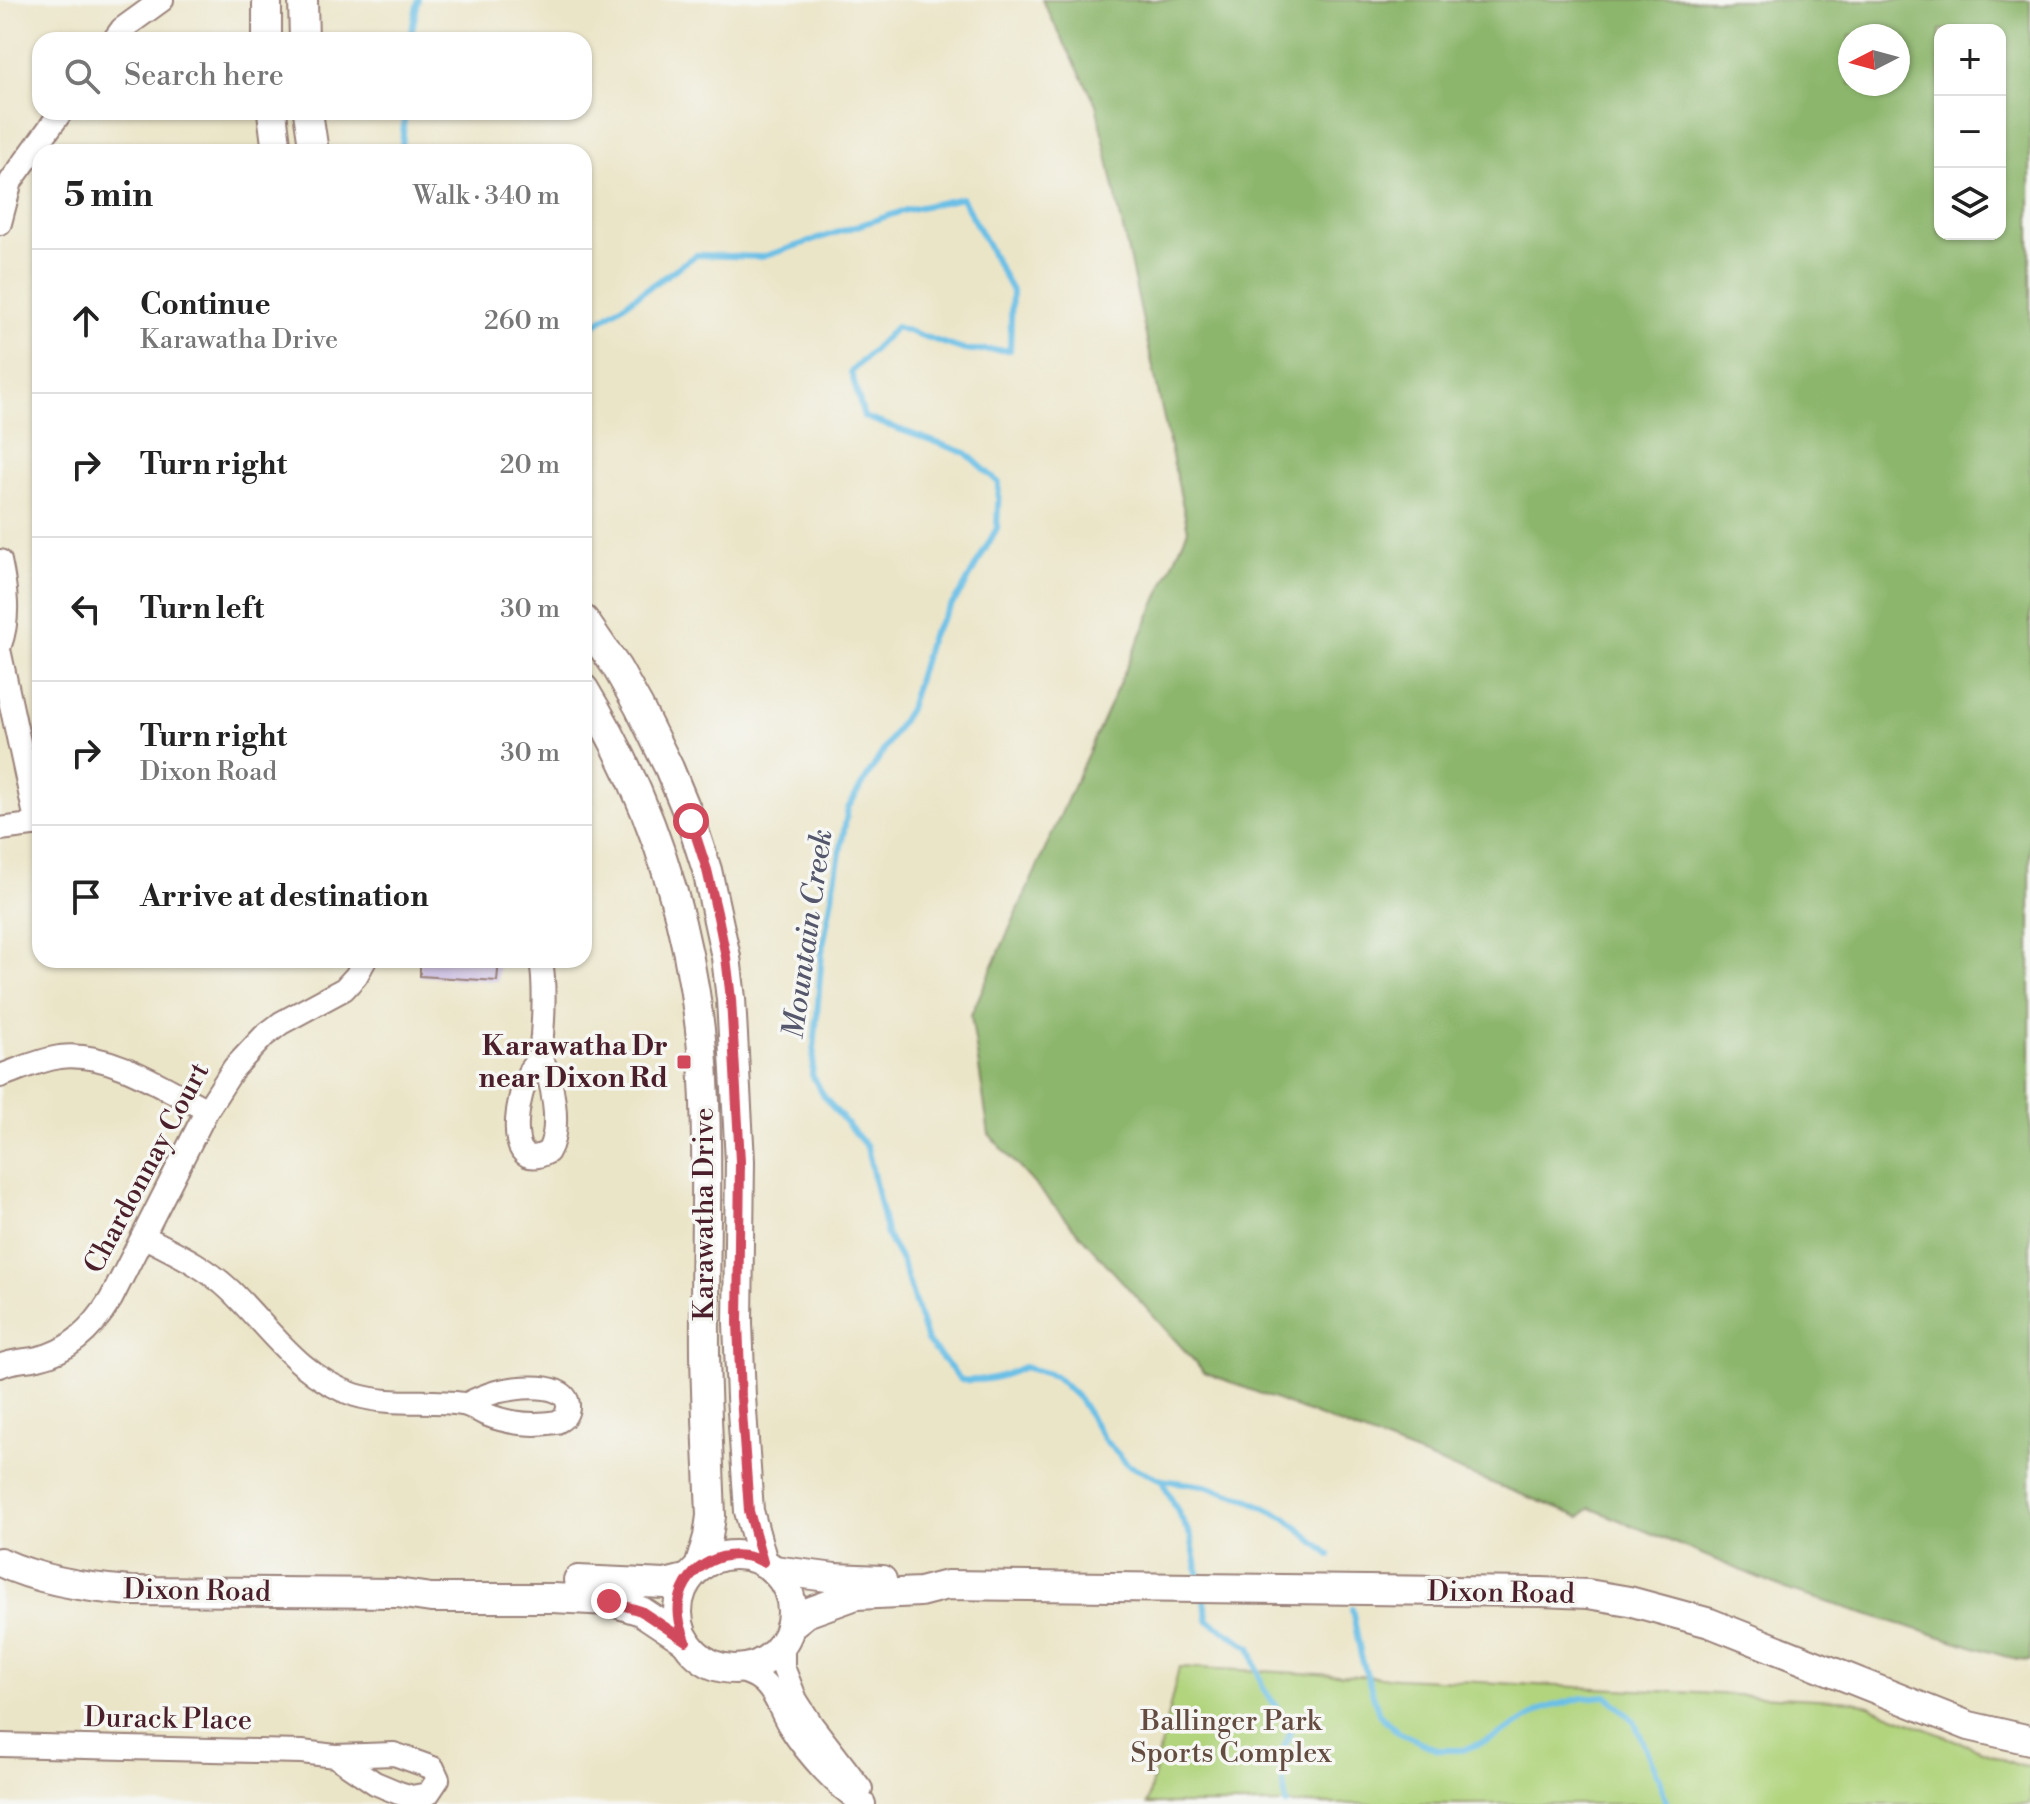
<!DOCTYPE html>
<html lang="en">
<head>
<meta charset="utf-8">
<style>
  :root { --surface:#fff; --page:#f6f6f6; --text:#222; --muted:#767676; --line:#e0e0e0 }
  body { margin:0; font-family:"Libre Bodoni",serif; background:var(--page); color:var(--text) }
  .controls { position:absolute; right:24px; top:24px; display:grid; overflow:hidden; border-radius:16px; box-shadow:0 2px 6px #0004 }
  .controls button { width:72px; height:72px; display:grid; place-items:center; padding:0; border:0; border-bottom:2px solid var(--line); background:var(--surface); color:var(--text); font:40px sans-serif }
  .compass { position:absolute; left:1838px; top:24px; width:72px; height:72px; border-radius:50%; background:var(--surface); box-shadow:0 2px 6px #0004; rotate:264deg }
  .stop { position:absolute; width:24px; height:24px; margin:-18px; border:6px solid #d1495b; border-radius:50%; background:#fff }
  .stop.end { background:#d1495b; border-color:#fff; box-shadow:0 2px 8px #0008 }
  .list { margin:0; padding:0; list-style:none }
  h2 { display:flex; justify-content:space-between; align-items:center; height:104px; margin:0; padding:0 32px; font-size:34px }
  h2 small { font-size:26px; font-weight:400; color:var(--muted) }
  .list li { display:grid; grid-template-columns:52px 1fr auto; gap:24px; align-items:center; box-sizing:border-box; height:144px; padding:0 32px; border-top:2px solid var(--line) }
  .list b { display:block; font-size:30px; white-space:nowrap }
  .list p { margin:0; font-size:26px; white-space:nowrap; color:var(--muted) }
  .list em { font-size:26px; font-style:normal; color:var(--muted) }
  .icon { flex:none; width:44px; height:44px; fill:none; stroke:currentColor; stroke-width:2; stroke-linecap:round; stroke-linejoin:round }
  .map { position:relative; flex:none; width:2030px; height:1804px; overflow:hidden }
  .search { position:absolute; background:var(--surface); box-shadow:0 2px 6px #0004; left:32px; top:32px; width:560px; height:88px; display:flex; align-items:center; gap:20px; box-sizing:border-box; padding:0 28px; border-radius:24px; color:var(--muted); font-size:30px }
  .panel { position:absolute; background:var(--surface); box-shadow:0 2px 6px #0004; left:32px; top:144px; width:560px; height:824px; border-radius:24px }
  .map>svg:first-child { display:block }
  .green { fill:#b1d47d; stroke:#7e7a54; stroke-width:2 }
  .forest { fill:#8cb66c; stroke:#6b6a4c; stroke-width:2; fill-rule:evenodd }
  .lines { fill:none; stroke-linecap:round; stroke-linejoin:round }
  .stream { stroke:#6abfe6; stroke-width:6 }
  .building { fill:#c6b6e1 }
  .minor-casing { stroke:#9a827a; stroke-width:26 }
  .major-casing { stroke:#9a827a; stroke-width:32 }
  .minor { stroke:#fff; stroke-width:22 }
  .major { stroke:#fff; stroke-width:28 }
  .route { stroke:#d1495b; stroke-width:10 }
  .poi-dot { fill:#d1495b; stroke:#f6f6f2; stroke-width:3 }
  .labels { text-anchor:middle; dominant-baseline:central; stroke-width:7; stroke-linejoin:round; paint-order:stroke }
  .poi-label { font-size:28px; font-weight:bold; fill:#4a1f2b; stroke:#f6f6f2; text-anchor:end }
  .street-label { font-size:28px; fill:#4a1f2b; stroke:#f6f6f2 }
  .park-label { font-size:28px; fill:#644c40; stroke:#f6f6f2 }
  .water-label { font-size:30px; font-style:italic; fill:#55576c; stroke:#f6f6f2 }
</style>
</head>
<body>
<div class="map">
<svg width="2030" height="1804" viewBox="0 0 2030 1804">
  <rect width="100%" height="100%" fill="#f6f6f2"/>
  <filter id="ink" filterUnits="userSpaceOnUse"><feTurbulence type="fractalNoise" baseFrequency=".0125" numOctaves="2"/><feDisplacementMap in="SourceGraphic" scale="16" xChannelSelector="R" yChannelSelector="G"/><feConvolveMatrix kernelMatrix="1 2 1 2 8 2 1 2 1" color-interpolation-filters="sRGB"/></filter>
  <filter id="wash" filterUnits="userSpaceOnUse"><feTurbulence type="fractalNoise" baseFrequency=".006" numOctaves="4" result="noise"/><feDisplacementMap in="SourceGraphic" scale="32" xChannelSelector="R" yChannelSelector="G"/><feGaussianBlur stdDeviation="1.8" result="paint"/><feColorMatrix in="noise" values="0 0 0 0 0 0 0 0 0 0 0 0 0 0 0 0 0 1.4 0 .05"/><feComposite in="paint" operator="in"/></filter>
  <g filter="url(#wash)">
    <rect width="100%" height="100%" fill="#ebe5c8"/>
    <polygon class="green" points="1179,1667 1856,1701 2020,1766 2030,1767 2030,1804 1147,1804"/>
    <path class="forest" d="M1042,0H2030V1661L2017,1660L1791,1591L1590,1508L1580,1517L1204,1372L989,1134L971,1015L1188,530L1096,104ZM1940,30H2000V234H1940ZM1850,36H1898V84H1850Z"/>
    <g class="lines">
      <g class="stream">
        <polyline points="410,40 418,0"/>
        <polyline points="405,112 402,146 406,152"/>
        <path d="M584,332L696,255L762,257L906,210L962,198L1012,291L1010,350H964L896,327L851,372L864,417L966,453L999,483L997,528L964,587L931,635L909,709L848,808L822,952L812,1075L825,1098L867,1147L887,1236L902,1262L927,1341L961,1380C987,1381 1000,1378 1024,1367L1055,1376L1079,1399L1104,1439L1128,1465L1162,1480L1205,1486L1245,1498L1286,1518L1330,1555"/>
        <polyline points="1162,1481 1191,1537 1200,1582"/>
        <polyline points="1203,1596 1208,1620 1250,1647 1263,1688 1291,1728 1280,1760 1286,1804"/>
        <polyline points="1352,1609 1361,1656 1379,1714 1398,1732 1438,1750 1463,1750 1494,1738 1543,1709 1582,1698 1607,1696 1634,1721 1660,1781 1667,1804"/>
      </g>
    </g>
    <g id="blocks">
      <polygon class="building" points="420,960 499,960 497,981 420,976"/>
    </g>
  </g>
  <g filter="url(#ink)">
    <use href="#blocks" fill-opacity="0" stroke="#9a827a" stroke-width="2"/>
    <g class="lines">
      <g class="minor-casing">
        <g id="minor">
          <polyline points="114,40 122,29 162,0"/>
          <polyline points="0,223 11,181 61,112"/>
          <path d="M0,561C6,589 10,618 0,645"/>
          <polyline points="0,654 37,825"/>
          <polyline points="0,829 40,824"/>
          <path d="M540,1056C553,1079 562,1128 548,1152C511,1172 515,1121 520,1100C522,1090 526,1079 530,1070C533,1065 539,1060 540,1054C542,1049 541,1041 542,1035C544,1010 545,985 541,960"/>
          <path d="M0,1076C20,1069 40,1060 60,1057C110,1051 164,1088 207,1110"/>
          <path d="M143,1236C174,1252 205,1266 231,1291C270,1329 300,1377 355,1395C391,1406 427,1399 463,1404C471,1405 478,1411 485,1414C507,1423 533,1426 557,1422C563,1419 567,1416 568,1408C570,1380 514,1387 496,1392C486,1395 476,1399 467,1404"/>
          <path d="M0,1366C13,1360 24,1361 38,1358C71,1351 94,1327 111,1299L207,1110L234,1068L264,1036L281,1023L344,989L356,976L365,960"/>
          <polyline points="783,1642 783,1667 796,1700 812,1725 861,1789"/>
          <path d="M736,1668C743,1672 753,1674 759,1679C775,1690 780,1711 790,1727C807,1754 837,1788 864,1804"/>
          <polyline points="0,1745 302,1752 335,1756 394,1754 433,1768 438,1779 428,1794 412,1797 399,1793 375,1783 335,1756"/>
        </g>
      </g>
      <g class="major-casing">
        <g id="major">
          <polyline points="267,0 267,40"/>
          <polyline points="303,0 304,40"/>
          <polyline points="272,112 277,152"/>
          <polyline points="308,112 314,152"/>
          <polyline points="584,620 617,668 639,707 669,768 691,821 707,870 726,957 731,999 740,1161 738,1323 741,1397 749,1511 763,1562"/>
          <path d="M584,689C652,801 690,919 702,1049C710,1150 704,1252 705,1353C706,1407 709,1462 711,1516L708,1537L699,1568"/>
          <circle cx="735" cy="1612" r="57"/>
          <path d="M0,1562C41,1581 87,1588 131,1591L397,1593L431,1598H553L609,1601L641,1611L686,1641"/>
          <polyline points="774,1570 835,1578 882,1580"/>
          <polyline points="578,1580 665,1584 689,1578"/>
          <polyline points="790,1626 806,1613 856,1595 920,1592 947,1585 1541,1592 1588,1594 1629,1601 1710,1623 1969,1726 2030,1740"/>
        </g>
      </g>
      <use href="#minor" class="minor"/>
      <use href="#major" class="major"/>
    </g>
  </g>
  <g class="lines" filter="url(#ink)">
    <path class="route" d="M609,1601L641,1611L686,1641C681,1628 677,1617 679,1603C685,1564 729,1544 763,1562L749,1511L741,1397L738,1323L740,1161L731,999L726,957L718,917L707,870L691,821"/>
  </g>
  <rect class="poi-dot" x="676" y="1054" width="16" height="16" rx="4"/>
  <g class="labels">
    <g class="poi-label">
      <text x="668" y="1046">Karawatha Dr<tspan x="668" dy="32">near Dixon Rd</tspan></text>
    </g>
    <g class="street-label">
      <text transform="translate(147 1168) rotate(-62)">Chardonnay Court</text>
      <text transform="translate(704 1214) rotate(-90)">Karawatha Drive</text>
      <text transform="translate(197 1591) rotate(1)">Dixon Road</text>
      <text transform="translate(1501 1593) rotate(1)">Dixon Road</text>
      <text transform="translate(168 1719) rotate(1)">Durack Place</text>
    </g>
    <g class="park-label">
      <text x="1231" y="1721">Ballinger Park<tspan x="1231" dy="32">Sports Complex</tspan></text>
    </g>
    <g class="water-label">
      <text transform="translate(808 934) rotate(-82)">Mountain Creek</text>
    </g>
  </g>
</svg>
<div class="controls">
<button>+</button>
<button>−</button>
<button><svg class="icon" aria-label="layers" viewBox="0 0 24 24"><path d="M12 4l9 5-9 5-9-5zM3 14l9 5 9-5"/></svg></button>
</div>
<svg class="compass" viewBox="-18 -18 36 36"><path d="M0-13l5 13h-10z" fill="#e53935"/><path d="M0 13l5-13h-10z" fill="#767676"/></svg>
<div class="stop" style="left:691px;top:821px"></div>
<div class="stop end" style="left:609px;top:1601px"></div>
<div class="search"><svg class="icon" aria-label="search" viewBox="0 0 24 24"><circle cx="10" cy="10" r="6"/><path d="M15 15l6 6"/></svg>Search here</div>
<section class="panel">
<h2>5 min<small>Walk · 340 m</small></h2>
<ul class="list">
<li><svg class="icon" aria-label="ahead" viewBox="0 0 24 24"><path d="M12 20V5M6 11l6-6 6 6"/></svg><div><b>Continue</b><p>Karawatha Drive</p></div><em>260 m</em></li>
<li><svg class="icon" aria-label="right" viewBox="0 0 24 24"><path d="M7 20v-9h11M14 6l5 5-5 5"/></svg><div><b>Turn right</b></div><em>20 m</em></li>
<li><svg class="icon" aria-label="left" viewBox="0 0 24 24"><path d="M17 20v-9H6M10 6l-5 5 5 5"/></svg><div><b>Turn left</b></div><em>30 m</em></li>
<li><svg class="icon" aria-label="right" viewBox="0 0 24 24"><path d="M7 20v-9h11M14 6l5 5-5 5"/></svg><div><b>Turn right</b><p>Dixon Road</p></div><em>30 m</em></li>
<li><svg class="icon" aria-label="arrive" viewBox="0 0 24 24"><path d="M6 21V4h12l-3 4 3 4H6"/></svg><div><b>Arrive at destination</b></div></li>
</ul>
</section>
</div>
</body>
</html>
